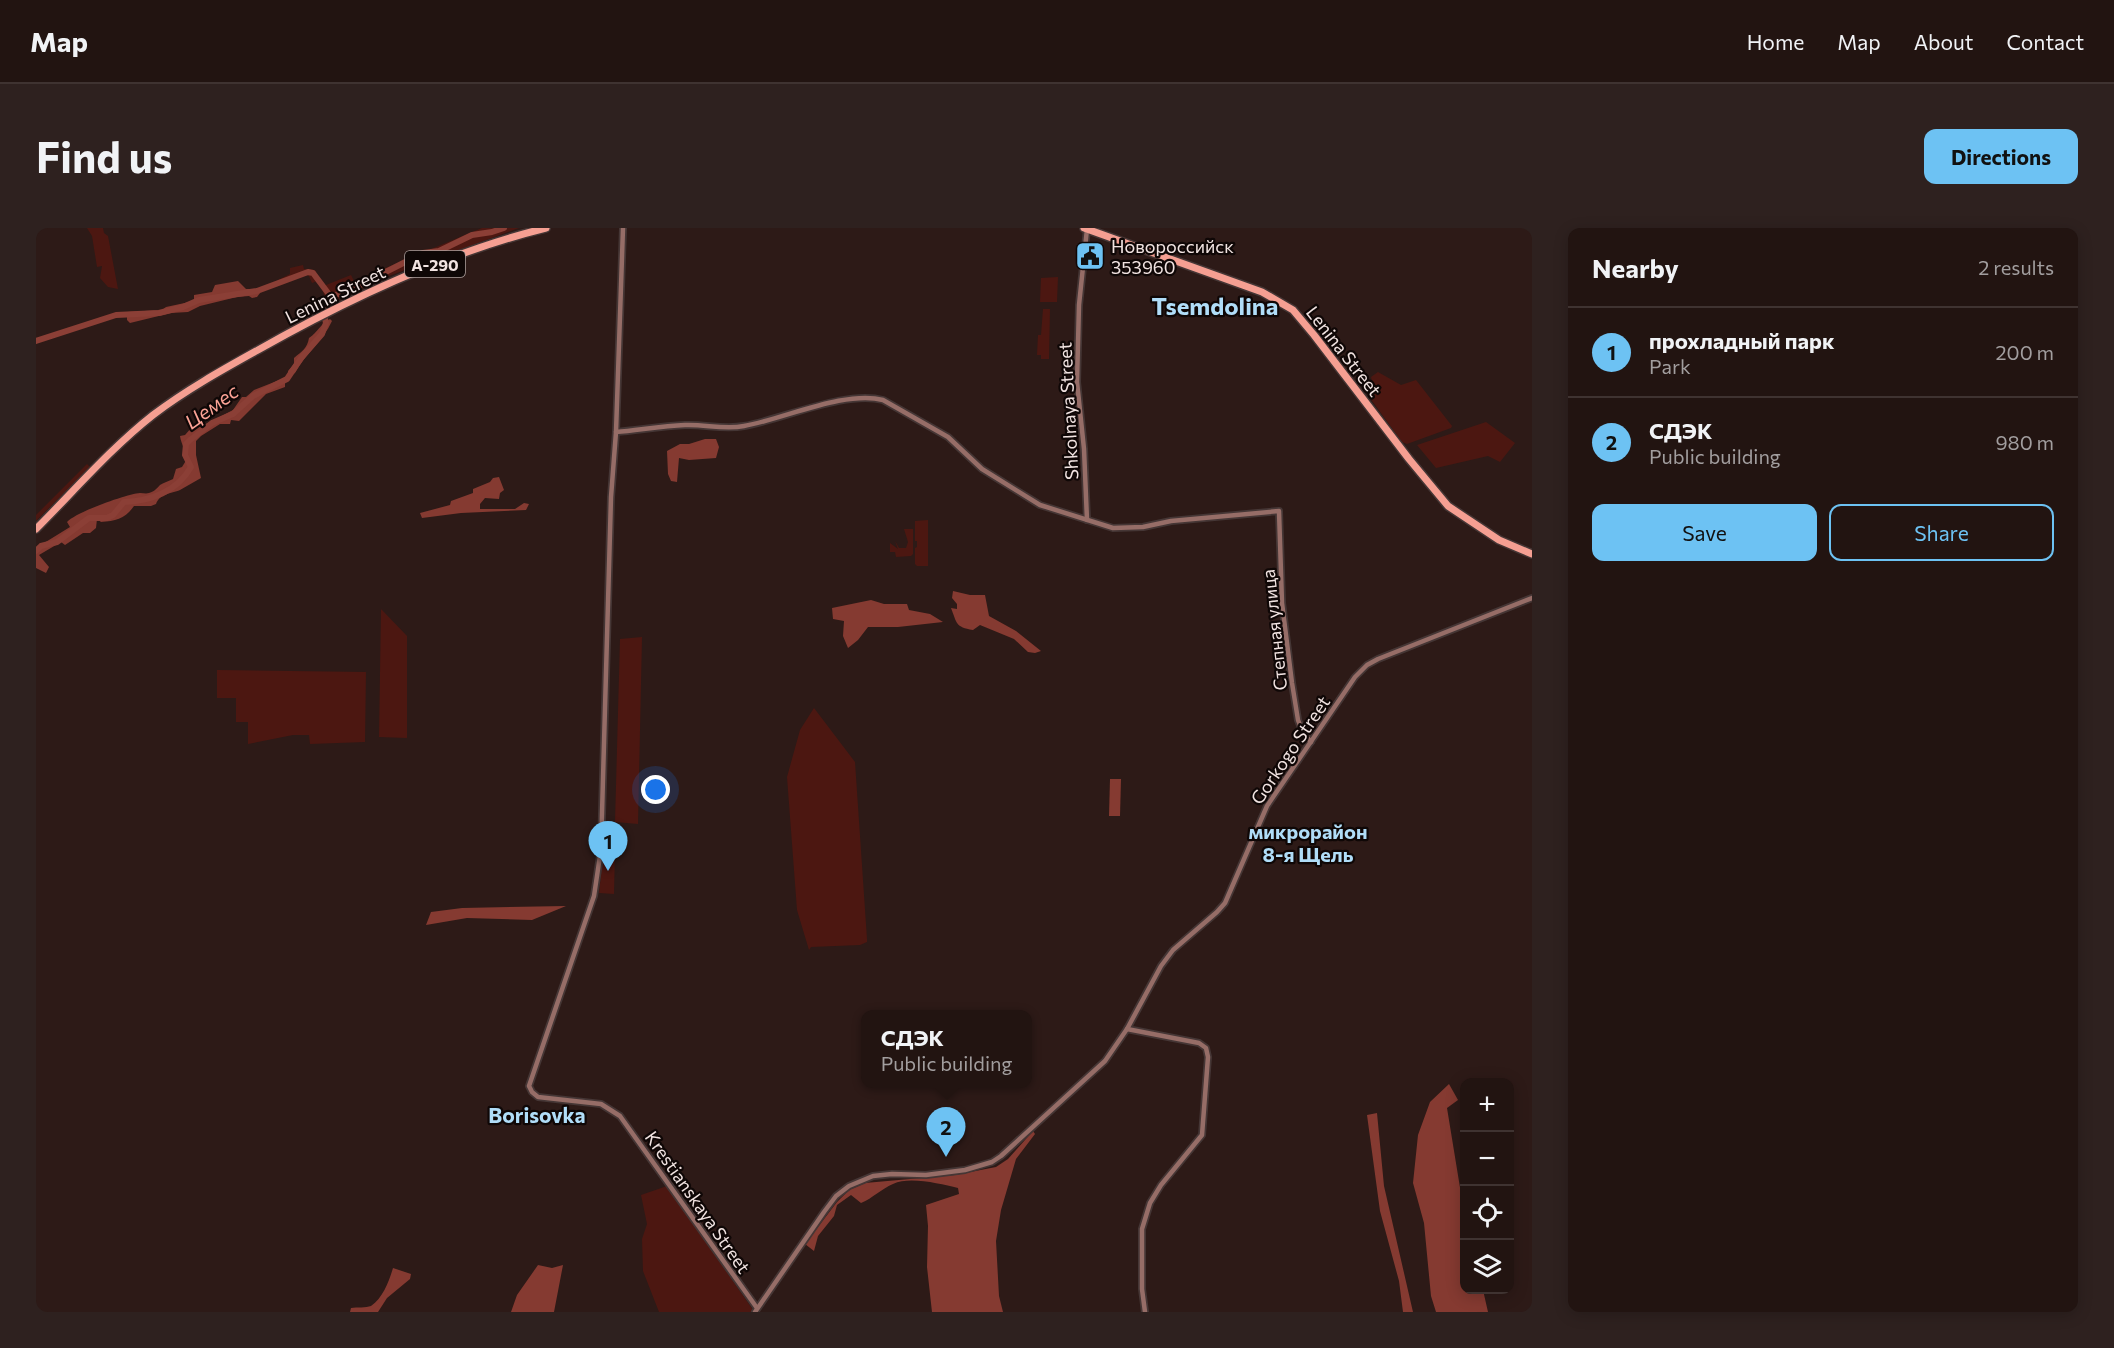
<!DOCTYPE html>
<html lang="en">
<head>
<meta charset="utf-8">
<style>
  :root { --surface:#221411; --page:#2e211f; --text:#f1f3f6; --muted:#a29e9f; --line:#3f3331; --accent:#6dc2f3 }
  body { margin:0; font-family:Commissioner,sans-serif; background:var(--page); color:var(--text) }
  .controls { position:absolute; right:18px; bottom:18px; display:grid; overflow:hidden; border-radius:12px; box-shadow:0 3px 15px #0003 }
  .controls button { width:54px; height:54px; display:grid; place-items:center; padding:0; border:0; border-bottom:2px solid var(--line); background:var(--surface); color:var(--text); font:30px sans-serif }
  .you { position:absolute; left:620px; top:562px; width:21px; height:21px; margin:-15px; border:4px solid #fff; border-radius:50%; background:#1a73e8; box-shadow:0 0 0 9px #1a73e833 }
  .badge { display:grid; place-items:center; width:39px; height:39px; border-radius:50%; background:var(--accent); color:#111; font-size:20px; font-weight:700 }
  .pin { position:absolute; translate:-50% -50px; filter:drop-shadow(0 2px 3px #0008) }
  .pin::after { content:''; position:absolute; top:32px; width:21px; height:18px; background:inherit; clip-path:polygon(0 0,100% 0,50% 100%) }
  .popup { position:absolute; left:825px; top:782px; width:171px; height:78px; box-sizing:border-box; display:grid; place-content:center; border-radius:12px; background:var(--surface); filter:drop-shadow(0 2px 4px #0005); font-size:20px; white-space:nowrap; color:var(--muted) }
  .popup b { font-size:22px; color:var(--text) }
  .popup::after { content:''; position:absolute; left:50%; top:100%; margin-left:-12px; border:12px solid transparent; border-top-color:var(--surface) }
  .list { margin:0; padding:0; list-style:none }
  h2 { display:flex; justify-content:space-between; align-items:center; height:78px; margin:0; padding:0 24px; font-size:26px }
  h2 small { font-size:20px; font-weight:400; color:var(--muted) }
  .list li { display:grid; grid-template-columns:39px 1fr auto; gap:18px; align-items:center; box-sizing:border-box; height:90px; padding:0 24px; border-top:2px solid var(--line) }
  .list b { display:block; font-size:22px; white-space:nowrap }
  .list p { margin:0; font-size:20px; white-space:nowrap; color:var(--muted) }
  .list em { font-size:20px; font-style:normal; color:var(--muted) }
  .actions { display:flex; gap:12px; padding:18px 24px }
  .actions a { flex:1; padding:14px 0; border:2px solid var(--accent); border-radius:12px; text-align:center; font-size:21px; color:var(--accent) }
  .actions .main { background:var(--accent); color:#111 }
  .icon { flex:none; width:33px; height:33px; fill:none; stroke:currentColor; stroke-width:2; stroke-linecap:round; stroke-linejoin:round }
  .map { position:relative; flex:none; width:1496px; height:1084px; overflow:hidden; border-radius:12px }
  header { display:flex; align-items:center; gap:36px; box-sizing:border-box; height:84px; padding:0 30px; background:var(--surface); border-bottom:2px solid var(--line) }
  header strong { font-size:28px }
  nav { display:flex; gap:33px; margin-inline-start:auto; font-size:21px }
  .intro { display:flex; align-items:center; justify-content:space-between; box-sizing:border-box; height:144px; padding:0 36px }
  h1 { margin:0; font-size:42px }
  .button { padding:15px 27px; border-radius:12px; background:var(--accent); color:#111; font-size:21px; font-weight:700 }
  main { display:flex; gap:36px; padding:0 36px }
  aside { flex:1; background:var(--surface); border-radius:12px; box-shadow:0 3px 15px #0003 }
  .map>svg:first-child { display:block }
  .green { fill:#4c1711 }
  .forest { fill:#853a31 }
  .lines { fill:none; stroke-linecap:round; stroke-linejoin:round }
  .river { stroke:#8b3f36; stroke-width:6 }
  .secondary-casing { stroke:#453635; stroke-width:8 }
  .highway-casing { stroke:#453635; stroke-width:10 }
  .secondary { stroke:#966d67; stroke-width:4.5 }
  .highway { stroke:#f59f92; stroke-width:7 }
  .labels { text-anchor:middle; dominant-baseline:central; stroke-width:4.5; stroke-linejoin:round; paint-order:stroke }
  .shield { fill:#0f0706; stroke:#ada19f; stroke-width:1.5 }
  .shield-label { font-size:16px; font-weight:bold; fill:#f1e3e1 }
  .poi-label { font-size:18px; fill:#f1e3e1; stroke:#0f0706; text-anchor:start }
  .street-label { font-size:18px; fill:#f1e3e1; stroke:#0f0706 }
  .water-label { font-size:20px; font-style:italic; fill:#fca396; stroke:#0f0706 }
  .neighbourhood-label { font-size:20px; font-weight:bold; fill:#b0ddf8; stroke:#0f0706 }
  .quarter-label { font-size:21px; font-weight:bold; fill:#b0ddf8; stroke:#0f0706 }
  .district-label { font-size:24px; font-weight:bold; fill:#b0ddf8; stroke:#0f0706 }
</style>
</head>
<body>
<header>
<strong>Map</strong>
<nav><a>Home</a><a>Map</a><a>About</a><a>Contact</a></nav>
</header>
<div class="intro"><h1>Find us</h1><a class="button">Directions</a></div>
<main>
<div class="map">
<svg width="1496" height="1084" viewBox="0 0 1496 1084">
  <rect width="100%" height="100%" fill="#2d1a17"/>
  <g class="green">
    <polygon points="51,0 67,0 68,5 72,8 82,61 72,59 64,50 66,38 61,39 56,8"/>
    <polygon points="446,0 483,0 350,49 283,80 283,76 289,69 285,59 315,47 318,53"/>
    <polygon points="267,37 268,41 279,42 284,52 276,55 273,48 270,47 244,57 242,52 254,46 254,40"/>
    <polygon points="1022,49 1021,74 1004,74 1005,50"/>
    <polygon points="1007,81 1014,81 1013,131 1005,131 1005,127 1001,127 1002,107 1005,107"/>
    <polygon points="1342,144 1365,157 1380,152 1416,198 1415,200 1371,216 1366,214 1334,170 1333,165 1337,158 1335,149"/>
    <polygon points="1450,194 1479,215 1464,234 1452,228 1400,240 1381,217"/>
    <polygon points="51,236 54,239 0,293 0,287"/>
    <polygon points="892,292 892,338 881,338 879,336 879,320 881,319 881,313 879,313 879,293"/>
    <polygon points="868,301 877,301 877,326 875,328 860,329 859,324 854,324 854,315 862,321 859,313 863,320 870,320 872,314"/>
    <polygon points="345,381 371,408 371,510 343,509"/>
    <polygon points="606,409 602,596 579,594 584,411"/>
    <polygon points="181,442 330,444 329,514 274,516 273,507 257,507 212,516 212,494 200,494 200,470 181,470"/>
    <polygon points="778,480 819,534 831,711 831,714 824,717 775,719 773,722 761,682 751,549 764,502"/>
    <polygon points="568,621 579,622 578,666 563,665"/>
    <polygon points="631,958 717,1082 716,1084 623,1084 607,1043 606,1011 611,996 605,967"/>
  </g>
  <g class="forest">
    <polygon points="202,53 210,61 221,61 224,65 221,69 216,70 213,68 201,69 164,78 152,84 135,85 94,95 91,92 91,84 126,82 130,79 158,73 158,67 176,64 179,57"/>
    <path d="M294,91L296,93C287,113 269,126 259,145L252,148V143L258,136V130C266,123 271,121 273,110C282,104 284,96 294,91Z"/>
    <path d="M246,151L249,154V159L230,166L203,193L195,192L194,196H184L165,208L160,213V227L165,250C158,254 151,258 144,262C135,266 124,265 120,276L115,278H98C89,291 80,293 65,294L61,291L60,300L54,305H47L29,317L25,314L3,327L13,339L10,345L0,340V320L34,299L31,294C40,284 91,266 104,265C107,265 110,266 113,265C119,263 120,261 124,257C127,255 133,253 137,251L140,241L146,239L151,231C150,223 145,216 144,208L149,207L156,199L166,198L197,182L206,169H210L218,162Z"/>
    <polygon points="669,211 680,211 683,219 680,230 653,232 643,230 641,254 635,253 632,246 631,223 644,216 653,216"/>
    <polygon points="463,249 468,262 464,265 463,271 449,270 444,276 444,281 479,281 488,275 493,276 490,282 425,285 386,290 384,285 414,277 415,273 437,265 437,261 454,254 457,250"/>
    <path d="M917,363L934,367H949L953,388L980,403L1005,423L999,425L992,424L978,411L944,397L937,402C919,399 921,395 915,380L921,381V376L916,370Z"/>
    <polygon points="835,372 848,376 871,376 873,382 894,386 907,394 862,399 832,399 822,412 812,420 807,408 808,393 797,391 796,380"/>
    <polygon points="1074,551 1085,551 1084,588 1073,588"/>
    <polygon points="530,678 496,692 431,690 390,697 395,684 426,680"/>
    <polygon points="1413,856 1422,872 1411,880 1428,984 1428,1062 1447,1062 1452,1084 1400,1084 1395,1068 1388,995 1377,955 1382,907 1394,874"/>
    <polygon points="1341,885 1348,958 1377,1084 1367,1084 1363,1053 1344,983 1331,887"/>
    <path d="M997,903L999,906L980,931L965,982L960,1013L963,1068L967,1084H896L891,1039L892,998L890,977L923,966L922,960C904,956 874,948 857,956C845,961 837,970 825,975L815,967L801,977L798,988L782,1008L778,1023L769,1016L801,974L813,962L829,955L919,947L960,939L972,931Z"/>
    <polygon points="502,1037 516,1040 527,1037 518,1084 475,1084 481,1067"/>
    <path d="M357,1040L375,1046L374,1051L351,1070L342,1084H314L315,1080C321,1079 330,1080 335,1078C347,1070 353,1053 357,1040Z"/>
  </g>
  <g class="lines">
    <g class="river">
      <polyline points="0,113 80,87 123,85 147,79 163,72 221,63 272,44 277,45 295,69"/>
      <path d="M0,323L5,318L21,314L53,290H71L77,287L88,274C114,273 141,264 155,239L149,227L150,216L154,212L176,195L197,186L217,168L251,151L265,130L286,106L290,95L286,77L292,70L322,58L387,25L403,23L436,7L456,4L468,0"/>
    </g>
    <g class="secondary-casing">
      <g id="secondary">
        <polyline points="587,0 580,204 575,269 565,621 558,668 493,858 496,864 502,869 565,876 584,888 721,1080"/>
        <path d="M580,204C603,202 626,198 649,197C669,196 688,202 708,198C748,191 809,162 847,172L912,209L946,241L1004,277L1077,300L1107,299L1135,293L1243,283L1246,375L1256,455L1262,492L1267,505L1275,514"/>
        <polyline points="1051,292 1048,221 1041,154 1043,77 1051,1"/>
        <polyline points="1091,801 1163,815 1170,820 1172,829 1166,907 1125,957 1114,975 1106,1001 1106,1061 1109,1084"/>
        <polyline points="719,1084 788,984 800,968 813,958 837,948 856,946 890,947 929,942 956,934 965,928 1069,833 1091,801 1125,738 1137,722 1181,684 1189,675 1231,578 1319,449 1331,437 1342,431 1496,370"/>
      </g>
    </g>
    <g class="highway-casing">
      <g id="highway">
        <polyline points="1048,0 1226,64 1257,82 1278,107 1373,231 1412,278 1463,312 1496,326"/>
        <path d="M0,301C38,263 75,220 117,187C150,162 186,142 222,122C312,71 409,25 510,0"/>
      </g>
    </g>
    <use href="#secondary" class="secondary"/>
    <use href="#highway" class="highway"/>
  </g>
  <defs>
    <g id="civic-square" transform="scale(1.5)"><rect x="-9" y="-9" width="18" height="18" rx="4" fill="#6dc2f3" stroke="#0f0706"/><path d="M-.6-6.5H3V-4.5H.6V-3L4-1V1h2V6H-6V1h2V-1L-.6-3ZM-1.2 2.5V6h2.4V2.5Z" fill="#111"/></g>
  </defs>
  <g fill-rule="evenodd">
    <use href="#civic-square" x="1054" y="28"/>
  </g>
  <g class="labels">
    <rect class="shield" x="369" y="23" width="60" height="26" rx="4.5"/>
    <g class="shield-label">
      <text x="399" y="36">А-290</text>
    </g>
    <g class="poi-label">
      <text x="1075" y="18">Новороссийск<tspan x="1075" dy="21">353960</tspan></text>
    </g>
    <g class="street-label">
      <text transform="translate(299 66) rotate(-26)">Lenina Street</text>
      <text transform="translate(1308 123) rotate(52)">Lenina Street</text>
      <text transform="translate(1032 183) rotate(-93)">Shkolnaya Street</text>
      <text transform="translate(1238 402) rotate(-96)">Степная улица</text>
      <text transform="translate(1254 522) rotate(-56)">Gorkogo Street</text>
      <text transform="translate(662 974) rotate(55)">Krestianskaya Street</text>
    </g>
    <g class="water-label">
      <text transform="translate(175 178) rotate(-36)">Цемес</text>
    </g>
    <g class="neighbourhood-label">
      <text x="1272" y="603">микрорайон<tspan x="1272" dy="23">8-я Щель</tspan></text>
    </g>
    <g class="quarter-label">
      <text x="501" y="886">Borisovka</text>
    </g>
    <g class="district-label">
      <text x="1179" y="77">Tsemdolina</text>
    </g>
  </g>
</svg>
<div class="controls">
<button>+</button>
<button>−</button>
<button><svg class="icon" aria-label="locate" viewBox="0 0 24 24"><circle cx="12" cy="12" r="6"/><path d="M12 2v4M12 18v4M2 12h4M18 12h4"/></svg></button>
<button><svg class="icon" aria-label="layers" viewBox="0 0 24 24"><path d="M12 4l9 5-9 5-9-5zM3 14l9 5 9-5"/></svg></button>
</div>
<div class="you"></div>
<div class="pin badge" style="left:572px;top:643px">1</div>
<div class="pin badge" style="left:910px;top:929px">2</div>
<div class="popup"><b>СДЭК</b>Public building</div>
</div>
<aside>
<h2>Nearby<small>2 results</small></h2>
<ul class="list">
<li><span class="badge">1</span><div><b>прохладный парк</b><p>Park</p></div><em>200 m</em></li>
<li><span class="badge">2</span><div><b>СДЭК</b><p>Public building</p></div><em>980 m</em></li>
</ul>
<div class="actions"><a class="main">Save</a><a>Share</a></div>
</aside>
</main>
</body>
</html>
